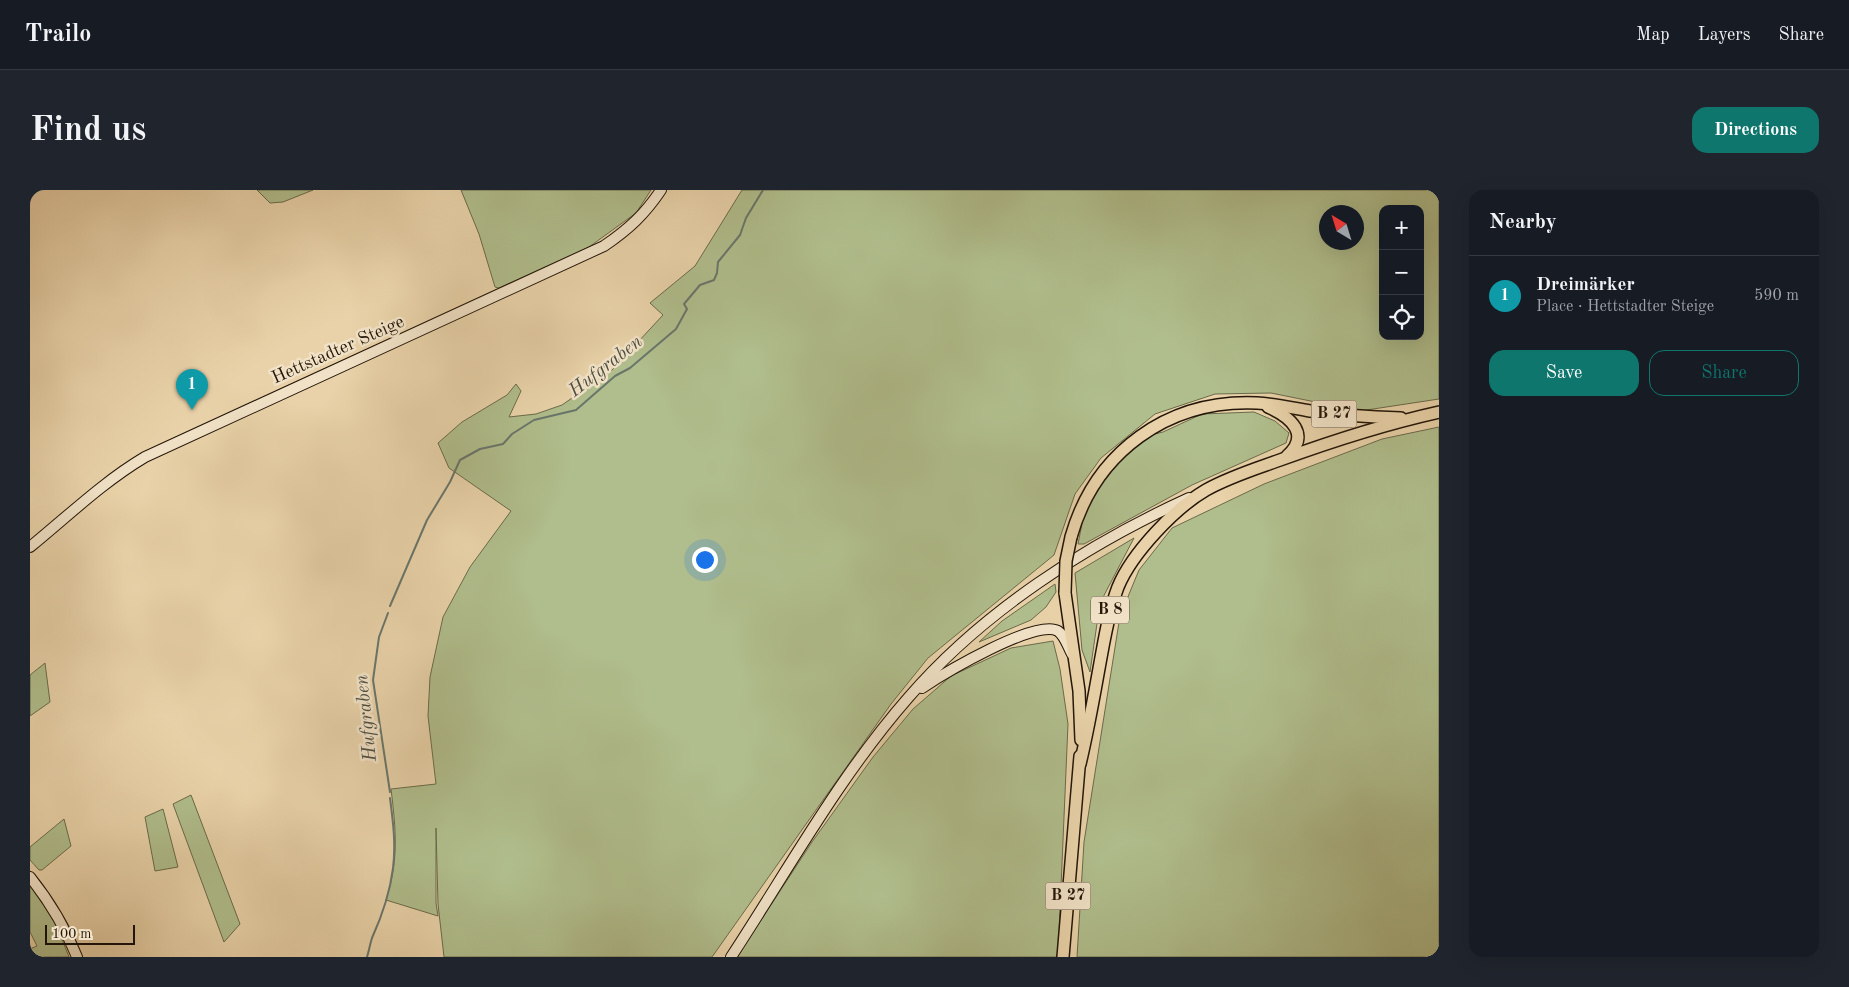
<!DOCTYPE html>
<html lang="en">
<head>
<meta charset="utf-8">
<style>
  :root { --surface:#171b24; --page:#20242c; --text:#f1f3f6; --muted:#9ea1a6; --line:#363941; --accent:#0f766e }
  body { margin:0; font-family:"Old Standard TT",serif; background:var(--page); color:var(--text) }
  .controls { position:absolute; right:15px; top:15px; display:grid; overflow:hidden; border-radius:10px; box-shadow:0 5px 20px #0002 }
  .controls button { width:45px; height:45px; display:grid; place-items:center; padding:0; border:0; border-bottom:1px solid var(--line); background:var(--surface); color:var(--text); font:25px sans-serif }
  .compass { position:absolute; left:1289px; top:15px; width:45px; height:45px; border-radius:50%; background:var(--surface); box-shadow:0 5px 20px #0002; rotate:322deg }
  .scale { position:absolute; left:15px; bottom:12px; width:90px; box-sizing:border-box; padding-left:5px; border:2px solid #231608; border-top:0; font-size:14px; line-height:18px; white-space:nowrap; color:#231608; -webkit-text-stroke:4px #f1e2c7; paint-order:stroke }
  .you { position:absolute; left:674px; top:369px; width:18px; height:18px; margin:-12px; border:4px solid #fff; border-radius:50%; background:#1a73e8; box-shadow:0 0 0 8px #1a73e833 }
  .badge { display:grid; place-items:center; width:32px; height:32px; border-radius:50%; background:var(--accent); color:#fff; font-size:16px; font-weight:700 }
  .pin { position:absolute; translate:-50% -41px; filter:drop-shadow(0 1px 2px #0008) }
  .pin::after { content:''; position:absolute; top:26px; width:18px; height:15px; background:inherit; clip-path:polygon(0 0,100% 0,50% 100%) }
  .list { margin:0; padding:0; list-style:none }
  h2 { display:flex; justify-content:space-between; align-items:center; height:65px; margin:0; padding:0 20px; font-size:21px }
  h2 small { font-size:16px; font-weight:400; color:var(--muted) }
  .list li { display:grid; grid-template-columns:32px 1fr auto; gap:15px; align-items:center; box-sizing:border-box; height:80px; padding:0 20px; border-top:1px solid var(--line) }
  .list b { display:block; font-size:19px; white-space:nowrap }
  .list p { margin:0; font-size:16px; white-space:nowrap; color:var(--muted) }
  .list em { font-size:16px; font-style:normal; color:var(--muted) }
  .actions { display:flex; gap:10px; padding:15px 20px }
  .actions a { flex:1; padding:11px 0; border:1px solid var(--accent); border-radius:15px; text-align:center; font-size:18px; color:var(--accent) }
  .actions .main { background:var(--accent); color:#fff }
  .icon { flex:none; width:28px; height:28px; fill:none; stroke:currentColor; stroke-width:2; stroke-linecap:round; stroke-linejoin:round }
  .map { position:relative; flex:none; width:1409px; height:767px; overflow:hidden; border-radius:15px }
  header { display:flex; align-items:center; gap:30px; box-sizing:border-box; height:70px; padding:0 25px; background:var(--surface); border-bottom:1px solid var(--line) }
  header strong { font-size:24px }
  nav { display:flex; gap:28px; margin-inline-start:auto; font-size:18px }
  .intro { display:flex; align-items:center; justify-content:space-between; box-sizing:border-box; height:120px; padding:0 30px }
  h1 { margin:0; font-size:35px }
  .button { padding:12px 22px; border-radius:15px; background:var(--accent); color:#fff; font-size:18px; font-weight:700 }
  main { display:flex; gap:30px; padding:0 30px }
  aside { flex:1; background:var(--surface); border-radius:15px; box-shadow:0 5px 20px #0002 }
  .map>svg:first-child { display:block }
  .green { fill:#b0bd8c; stroke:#6a6a4a; fill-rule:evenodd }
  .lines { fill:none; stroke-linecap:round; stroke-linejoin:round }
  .stream { stroke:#69766b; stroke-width:2 }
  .secondary-casing { stroke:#231608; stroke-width:12 }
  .primary-casing { stroke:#231608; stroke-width:14 }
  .secondary { stroke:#f1e2c7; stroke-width:10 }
  .primary { stroke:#e9d2a9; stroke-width:11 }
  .primary-bridge-casing { stroke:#231608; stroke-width:14; stroke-linecap:butt }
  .primary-bridge { stroke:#e9d2a9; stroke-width:11 }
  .labels { text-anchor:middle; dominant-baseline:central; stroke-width:5; stroke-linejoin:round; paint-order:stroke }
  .shield { fill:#f1e2c7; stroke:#615341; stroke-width:1 }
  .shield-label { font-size:16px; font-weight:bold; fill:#231608 }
  .street-label { font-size:18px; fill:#231608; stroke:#f1e2c7 }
  .water-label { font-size:19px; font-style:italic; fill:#4c4e42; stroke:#f1e2c7 }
</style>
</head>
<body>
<header>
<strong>Trailo</strong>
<nav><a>Map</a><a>Layers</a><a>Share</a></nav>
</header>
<div class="intro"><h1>Find us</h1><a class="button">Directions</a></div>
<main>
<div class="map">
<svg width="1409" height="767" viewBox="0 0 1409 767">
  <rect width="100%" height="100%" fill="#e9d2a9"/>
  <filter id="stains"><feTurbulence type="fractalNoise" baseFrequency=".004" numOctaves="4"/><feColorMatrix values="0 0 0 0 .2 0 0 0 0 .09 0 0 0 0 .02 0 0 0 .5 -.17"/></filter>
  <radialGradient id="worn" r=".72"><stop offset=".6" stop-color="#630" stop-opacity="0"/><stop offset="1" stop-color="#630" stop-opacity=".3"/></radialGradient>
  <g class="green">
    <polygon points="227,0 283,0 253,12 240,13"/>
    <polygon points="431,0 621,0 606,23 559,57 469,98 465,97 449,44"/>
    <path d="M712,0H1409V209L1330,221L1241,203L1185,204L1125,224L1071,268L1045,304L1024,365L898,468L861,514L682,767H414L408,714L406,638V713L408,726L356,710C369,670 366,640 361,599L406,594L398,526L400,487L413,427L440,377L481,321L419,278L408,253L432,232L477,205L486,194L491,201L479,227L506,224L532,215L582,180L633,125L620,113L665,76ZM1353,19H1390V146H1353ZM1296,22H1326V52H1296Z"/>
    <polygon points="1224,222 1245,231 1259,243 1256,253 1162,295 1054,354 1048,354 1054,323 1079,278 1121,245 1133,242 1172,224"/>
    <polygon points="1409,237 1409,767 1047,767 1054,652 1090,426 1109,380 1142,338 1234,294 1352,249"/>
    <polygon points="1104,348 1070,413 1060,482 1052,460 1045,383"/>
    <polygon points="1025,394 1026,402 1016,417 1001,430 949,452 972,431"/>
    <polygon points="1023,451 1030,479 1038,534 1028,767 707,767 782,652 843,567 883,519 921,486 981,458"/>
    <polygon points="15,473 20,512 0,526 0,485"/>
    <polygon points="161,605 210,734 194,752 143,614"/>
    <polygon points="133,619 148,677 125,681 115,627"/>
    <polygon points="34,629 41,656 12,680 9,680 0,670 0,657"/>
    <polygon points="0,695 26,734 39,767 0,767 0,759 7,756 0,742"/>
  </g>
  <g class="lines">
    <g class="stream">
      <polyline points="360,416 397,330 420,292 430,270 450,259 473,254 482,244 504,230 546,220 585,186 600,178 646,139 657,119 654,114 670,95 684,90 687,83 688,72 710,45 716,28 733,0"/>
      <polyline points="358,423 349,447 343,490 360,602"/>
      <path d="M337,767C339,761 340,754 342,748C352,726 360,702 363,678C366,654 363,631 360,608"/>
    </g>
    <g class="secondary-casing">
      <g id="secondary">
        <path d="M0,357C38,326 73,292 115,267L574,56C599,39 615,24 631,0"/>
        <path d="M892,498C913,484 1006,428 1028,441C1035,446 1038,457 1042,464"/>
        <path d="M0,687C20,712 35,737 47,767"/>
        <path d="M701,767C758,680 809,587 878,508C952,422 1056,355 1159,308"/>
      </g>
    </g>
    <g class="primary-casing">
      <g id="primary">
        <path d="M1238,217C1261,227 1281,245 1257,266"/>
        <path d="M1041,347C1065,262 1138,209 1227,213C1245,214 1262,218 1280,221C1310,225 1340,227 1371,228"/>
        <polyline points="1035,403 1049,501 1051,550"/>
        <path d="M1050,574C1059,537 1065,500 1072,462C1076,440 1080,418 1088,397C1102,363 1145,318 1176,300C1199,287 1225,279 1250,270C1302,251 1355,234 1409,222"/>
        <polyline points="1033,767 1050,566"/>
      </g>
    </g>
    <use href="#secondary" class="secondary"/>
    <use href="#primary" class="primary"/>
    <g class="primary-bridge-casing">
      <polyline id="primary-bridge" points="1035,403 1036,371 1041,347"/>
    </g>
    <use href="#primary-bridge" class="primary-bridge"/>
  </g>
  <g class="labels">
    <g class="shield">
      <rect x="1281.5" y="210.5" width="45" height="27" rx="4"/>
      <rect x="1061" y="406.5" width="38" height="27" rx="4"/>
      <rect x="1015.5" y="692.5" width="45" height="27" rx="4"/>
    </g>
    <g class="shield-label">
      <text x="1304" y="224">B 27</text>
      <text x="1080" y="420">B 8</text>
      <text x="1038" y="706">B 27</text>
    </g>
    <g class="street-label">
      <text transform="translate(308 160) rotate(-24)">Hettstadter Steige</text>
    </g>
    <g class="water-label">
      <text transform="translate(576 177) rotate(-38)">Hufgraben</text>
      <text transform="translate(337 528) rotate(-96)">Hufgraben</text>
    </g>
  </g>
  <rect width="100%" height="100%" filter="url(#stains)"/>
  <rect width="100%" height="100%" fill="url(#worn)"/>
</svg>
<div class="controls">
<button>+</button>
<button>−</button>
<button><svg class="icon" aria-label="locate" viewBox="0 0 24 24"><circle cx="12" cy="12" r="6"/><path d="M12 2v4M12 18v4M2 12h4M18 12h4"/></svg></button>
</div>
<svg class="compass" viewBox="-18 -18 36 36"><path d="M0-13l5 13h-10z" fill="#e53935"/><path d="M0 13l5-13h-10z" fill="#9ea1a6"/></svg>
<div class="scale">100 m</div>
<div class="you"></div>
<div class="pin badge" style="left:162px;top:220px;background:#0f9aa8">1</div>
</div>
<aside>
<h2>Nearby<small></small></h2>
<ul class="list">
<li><span class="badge" style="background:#0f9aa8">1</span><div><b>Dreimärker</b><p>Place · Hettstadter Steige</p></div><em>590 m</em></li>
</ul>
<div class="actions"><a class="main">Save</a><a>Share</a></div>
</aside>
</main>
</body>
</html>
